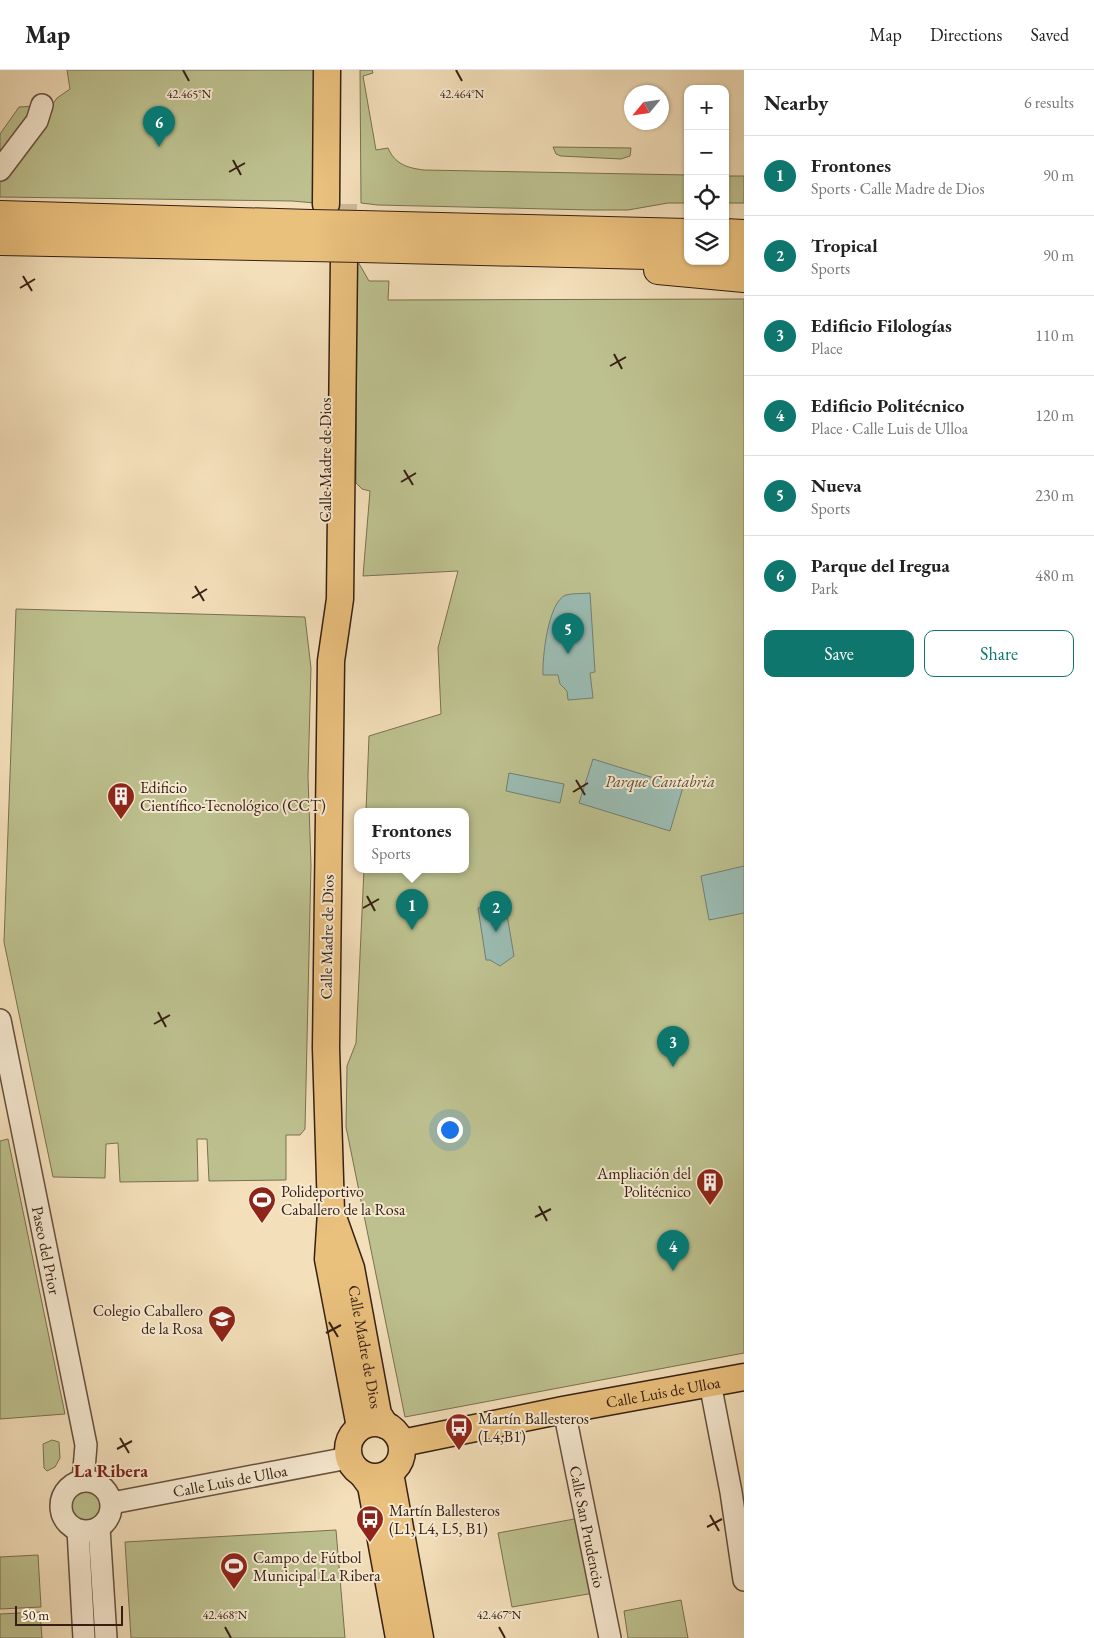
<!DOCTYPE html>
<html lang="en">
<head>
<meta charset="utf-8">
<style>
  :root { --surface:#fff; --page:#f6f6f6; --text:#222; --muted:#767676; --line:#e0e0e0; --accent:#0f766e }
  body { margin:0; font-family:"EB Garamond",serif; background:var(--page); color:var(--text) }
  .controls { position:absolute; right:15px; top:15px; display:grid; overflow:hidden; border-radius:10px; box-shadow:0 1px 4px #0004 }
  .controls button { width:45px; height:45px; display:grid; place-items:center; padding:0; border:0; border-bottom:1px solid var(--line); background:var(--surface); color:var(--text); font:25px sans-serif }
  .compass { position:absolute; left:624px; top:15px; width:45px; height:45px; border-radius:50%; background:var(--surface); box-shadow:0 1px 4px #0004; rotate:241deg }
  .scale { position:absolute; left:15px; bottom:12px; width:108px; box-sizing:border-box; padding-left:5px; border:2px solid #372013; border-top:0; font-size:14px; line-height:18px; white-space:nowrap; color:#372013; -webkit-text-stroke:4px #f7ead2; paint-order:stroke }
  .you { position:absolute; left:449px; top:1059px; width:18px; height:18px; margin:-12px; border:4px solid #fff; border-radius:50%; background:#1a73e8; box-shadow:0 0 0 8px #1a73e833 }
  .badge { display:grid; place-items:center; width:32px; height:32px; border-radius:50%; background:var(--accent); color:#fff; font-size:16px; font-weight:700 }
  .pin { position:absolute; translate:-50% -41px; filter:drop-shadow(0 1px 2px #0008) }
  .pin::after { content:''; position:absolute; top:26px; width:18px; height:15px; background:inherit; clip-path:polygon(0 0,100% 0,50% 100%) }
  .popup { position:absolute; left:354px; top:738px; width:115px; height:65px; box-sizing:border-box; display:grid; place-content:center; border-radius:10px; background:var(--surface); filter:drop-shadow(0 1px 4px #0005); font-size:16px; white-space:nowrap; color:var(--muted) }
  .popup b { font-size:19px; color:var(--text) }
  .popup::after { content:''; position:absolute; left:50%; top:100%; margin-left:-10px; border:10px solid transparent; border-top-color:var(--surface) }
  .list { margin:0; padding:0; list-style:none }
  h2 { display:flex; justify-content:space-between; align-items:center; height:65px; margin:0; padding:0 20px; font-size:21px }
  h2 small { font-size:16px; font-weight:400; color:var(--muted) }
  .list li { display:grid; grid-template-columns:32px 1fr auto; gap:15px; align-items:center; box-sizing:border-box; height:80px; padding:0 20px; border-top:1px solid var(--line) }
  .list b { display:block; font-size:19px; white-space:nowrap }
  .list p { margin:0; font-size:16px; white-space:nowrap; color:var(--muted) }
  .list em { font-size:16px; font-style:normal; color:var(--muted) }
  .actions { display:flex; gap:10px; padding:15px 20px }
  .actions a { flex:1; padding:11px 0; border:1px solid var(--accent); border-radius:10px; text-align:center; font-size:18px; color:var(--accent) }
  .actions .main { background:var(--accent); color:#fff }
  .icon { flex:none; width:28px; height:28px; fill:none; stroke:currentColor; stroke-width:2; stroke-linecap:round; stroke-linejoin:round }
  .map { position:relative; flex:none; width:744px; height:1568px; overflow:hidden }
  header { display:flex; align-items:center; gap:30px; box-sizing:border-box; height:70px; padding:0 25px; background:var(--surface); border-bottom:1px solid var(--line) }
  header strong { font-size:24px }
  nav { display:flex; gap:28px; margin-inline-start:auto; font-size:18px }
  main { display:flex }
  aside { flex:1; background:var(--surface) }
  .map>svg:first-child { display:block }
  .green { fill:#bdc18f; stroke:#7a7051 }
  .water { fill:#9bbcb3; stroke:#737e73 }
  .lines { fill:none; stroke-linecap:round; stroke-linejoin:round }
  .major-tunnel { stroke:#cdb999; stroke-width:26; stroke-dasharray:26 13; stroke-linecap:butt }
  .minor-casing { stroke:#66503d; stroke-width:24 }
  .major-casing { stroke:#372013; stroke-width:29 }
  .highway-casing { stroke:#372013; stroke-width:30 }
  .minor { stroke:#f7ead2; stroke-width:21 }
  .major { stroke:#eac07d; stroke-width:26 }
  .highway { stroke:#eac07d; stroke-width:28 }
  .highway-bridge-casing { stroke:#372013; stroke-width:30; stroke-linecap:butt }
  .highway-bridge { stroke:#eac07d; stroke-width:28 }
  .ticks { fill:none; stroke:#372013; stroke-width:2 }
  .labels { text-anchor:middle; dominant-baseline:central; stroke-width:4; stroke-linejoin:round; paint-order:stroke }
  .street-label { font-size:16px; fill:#372013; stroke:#f7ead2 }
  .park-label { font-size:16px; font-style:italic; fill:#5f5038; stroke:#f7ead2 }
  .poi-label { font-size:16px; fill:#372013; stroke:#f7ead2; text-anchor:start }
  .neighbourhood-label { font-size:18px; font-weight:bold; fill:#7a1f14; stroke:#f7ead2 }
  .ticks-label { font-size:12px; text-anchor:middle; fill:#372013; stroke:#f7ead2; stroke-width:4; stroke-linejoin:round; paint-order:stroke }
</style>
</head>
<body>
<header>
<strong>Map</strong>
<nav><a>Map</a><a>Directions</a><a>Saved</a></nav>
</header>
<main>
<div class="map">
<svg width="744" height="1568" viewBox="0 0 744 1568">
  <rect width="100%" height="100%" fill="#f3dfba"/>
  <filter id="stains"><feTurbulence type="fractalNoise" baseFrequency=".004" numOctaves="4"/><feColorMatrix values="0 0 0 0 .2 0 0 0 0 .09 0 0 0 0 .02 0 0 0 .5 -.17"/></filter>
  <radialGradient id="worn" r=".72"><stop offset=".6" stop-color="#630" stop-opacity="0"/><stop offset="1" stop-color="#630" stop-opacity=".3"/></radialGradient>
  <g class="green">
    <polygon points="67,0 320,0 315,133 292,131 0,127 0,64 19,37 52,35 57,28 70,19"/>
    <path d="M360,0H372L373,3L363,6L376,80L388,78C395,94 407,98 424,100L688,105V133H668L628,140H591L378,135L361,133Z"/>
    <polygon points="553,77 631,78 630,86 621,89 561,86 556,84"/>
    <rect x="725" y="106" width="19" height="27"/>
    <polygon points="357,190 369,211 389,211 388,230 744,229 744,1283 405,1347 346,1057 347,996 356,973 364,799 466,799 466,741 366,741 369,666 441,644 438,578 458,501 363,506 370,421 362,419 356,413"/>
    <polygon points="16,539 305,547 311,598 308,707 311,795 305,1059 300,1065 286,1065 286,1110 209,1111 207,1069 197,1069 198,1111 120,1112 118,1073 106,1074 105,1108 53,1107 4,872"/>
    <polygon points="8,1069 65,1344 0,1349 0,1071"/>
    <polygon points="52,1370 59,1372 60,1388 55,1397 47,1401 44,1398 43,1374"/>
    <circle cx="85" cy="1436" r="16"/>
    <polygon points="585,1447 600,1522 512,1537 498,1463"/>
    <polygon points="336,1460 345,1568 131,1568 125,1472"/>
    <polygon points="38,1485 41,1537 0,1539 0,1487"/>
    <polygon points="681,1530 688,1568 628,1568 624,1541"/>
    <polygon points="40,1542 42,1568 0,1568 0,1544"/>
  </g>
  <g class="water">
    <path d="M590,523L595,602L590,603L593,628L568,630L567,621L560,614L558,605H543C542,589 548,531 566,525C573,523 582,524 590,523Z"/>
    <polygon points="593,689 683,717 670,761 579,733"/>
    <polygon points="509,703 564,714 560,733 506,721"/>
    <polygon points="744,796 744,843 709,850 701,806"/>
    <polygon points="505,833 514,886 500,896 490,890 486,890 478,838"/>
  </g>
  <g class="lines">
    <polyline class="major-tunnel" points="344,134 344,176"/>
    <g class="minor-casing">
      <g id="minor">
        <polyline points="0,100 37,51 42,35"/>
        <path id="s1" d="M0,950L86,1375L83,1411"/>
        <polyline points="710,1313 731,1422 744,1510"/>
        <path id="s2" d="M565,1345L610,1568"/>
        <circle cx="86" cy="1436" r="25"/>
        <path id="s3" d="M112,1433L348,1388"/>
        <polyline points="99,1458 106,1568"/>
        <polyline points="78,1460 84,1568"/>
      </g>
    </g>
    <g class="major-casing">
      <g id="major">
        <polyline points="326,134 327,0"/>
        <polyline points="344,189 340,529 331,591 326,978 331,1142 328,1189 360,1357"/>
        <path id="s4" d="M334,1150L351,1198L378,1344L385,1355"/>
        <circle cx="375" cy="1380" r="27"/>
        <path id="s5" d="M402,1373L563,1340L744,1307"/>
        <polyline points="390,1403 420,1568"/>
        <polyline points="363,1405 371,1416 399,1568"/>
      </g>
    </g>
    <g class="highway-casing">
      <g id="highway">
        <polyline points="0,145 311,154"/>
        <polyline points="361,155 688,163"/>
        <polyline points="725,163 744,164"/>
        <polyline points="0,171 310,177"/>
        <polyline points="361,178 688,186"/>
        <polyline points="725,187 744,187"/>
        <polyline points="658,200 744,208"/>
      </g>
    </g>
    <use href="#minor" class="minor"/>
    <use href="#major" class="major"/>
    <use href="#highway" class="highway"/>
    <g class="highway-bridge-casing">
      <g id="highway-bridge">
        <polyline points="311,154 361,155"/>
        <polyline points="310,177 361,178"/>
      </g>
    </g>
    <use href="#highway-bridge" class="highway-bridge"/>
  </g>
  <path class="ticks" d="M183,0L189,11M456,0L462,11M233,90L241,105M229,102L245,93M23,206L32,221M20,218L35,209M614,284L622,299M610,296L626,287M404,400L413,415M401,412L416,403M195,516L204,531M192,528L207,519M576,710L585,725M573,722L588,713M367,826L375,841M363,838L379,829M158,942L166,957M154,954L170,945M539,1136L547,1151M535,1147L551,1139M329,1252L338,1267M326,1263L341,1255M120,1368L129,1383M117,1379L132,1371M710,1445L719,1461M707,1457L722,1449M225,1557L231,1568M499,1557L505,1568"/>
  <defs>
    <g id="building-pin" transform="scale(1.4375)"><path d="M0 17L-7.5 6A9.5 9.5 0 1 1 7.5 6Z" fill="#8f2418" stroke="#f7ead2"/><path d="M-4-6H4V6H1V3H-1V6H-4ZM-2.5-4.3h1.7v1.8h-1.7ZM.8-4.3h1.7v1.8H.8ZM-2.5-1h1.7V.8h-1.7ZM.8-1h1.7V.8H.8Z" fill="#fff"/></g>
    <g id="stadium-pin" transform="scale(1.4375)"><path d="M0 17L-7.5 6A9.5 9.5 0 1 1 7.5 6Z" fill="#8f2418" stroke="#f7ead2"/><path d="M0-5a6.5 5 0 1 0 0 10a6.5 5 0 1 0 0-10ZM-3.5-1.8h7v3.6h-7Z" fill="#fff"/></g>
    <g id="school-pin" transform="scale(1.4375)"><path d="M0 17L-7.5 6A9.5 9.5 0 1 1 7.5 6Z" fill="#8f2418" stroke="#f7ead2"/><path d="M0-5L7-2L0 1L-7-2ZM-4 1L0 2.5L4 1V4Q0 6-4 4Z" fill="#fff"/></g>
    <g id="bus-pin" transform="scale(1.4375)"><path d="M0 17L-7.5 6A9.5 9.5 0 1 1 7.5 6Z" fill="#8f2418" stroke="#f7ead2"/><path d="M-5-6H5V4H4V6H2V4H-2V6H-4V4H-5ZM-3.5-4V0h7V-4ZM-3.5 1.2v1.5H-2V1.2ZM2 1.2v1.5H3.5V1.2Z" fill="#fff"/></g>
  </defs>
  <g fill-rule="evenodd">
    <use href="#building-pin" x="121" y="726"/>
    <use href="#building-pin" x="710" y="1112"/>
    <use href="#stadium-pin" x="262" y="1130"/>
    <use href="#school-pin" x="222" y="1249"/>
    <use href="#bus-pin" x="459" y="1357"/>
    <use href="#bus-pin" x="370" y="1449"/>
    <use href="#stadium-pin" x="234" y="1496"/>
  </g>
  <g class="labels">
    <g class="street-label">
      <text transform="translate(325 390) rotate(-90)">Calle Madre de Dios</text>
      <text transform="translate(327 867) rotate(-89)">Calle Madre de Dios</text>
      <text stroke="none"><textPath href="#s1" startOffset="235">Paseo del Prior</textPath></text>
      <text stroke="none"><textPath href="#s4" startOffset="131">Calle Madre de Dios</textPath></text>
      <text stroke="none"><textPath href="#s5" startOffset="266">Calle Luis de Ulloa</textPath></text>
      <text stroke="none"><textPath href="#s3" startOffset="120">Calle Luis de Ulloa</textPath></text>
      <text stroke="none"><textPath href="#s2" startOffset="114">Calle San Prudencio</textPath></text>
    </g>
    <g class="park-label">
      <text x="660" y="711">Parque Cantabria</text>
    </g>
    <g class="poi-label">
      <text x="140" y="717">Edificio<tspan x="140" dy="18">Científico-Tecnológico (CCT)</tspan></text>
      <text x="691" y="1103" text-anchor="end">Ampliación del<tspan x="691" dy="18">Politécnico</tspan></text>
      <text x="281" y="1121">Polideportivo<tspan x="281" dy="18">Caballero de la Rosa</tspan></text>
      <text x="203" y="1240" text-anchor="end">Colegio Caballero<tspan x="203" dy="18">de la Rosa</tspan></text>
      <text x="478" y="1348">Martín Ballesteros<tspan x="478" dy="18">(L4,B1)</tspan></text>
      <text x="389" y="1440">Martín Ballesteros<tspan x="389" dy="18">(L1, L4, L5, B1)</tspan></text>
      <text x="253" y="1487">Campo de Fútbol<tspan x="253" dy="18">Municipal La Ribera</tspan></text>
    </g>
    <g class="neighbourhood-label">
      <text x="111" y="1400">La Ribera</text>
    </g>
  </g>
  <g class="ticks-label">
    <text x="189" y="28">42.465°N</text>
    <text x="462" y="28">42.464°N</text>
    <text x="225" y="1549">42.468°N</text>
    <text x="499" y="1549">42.467°N</text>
  </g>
  <rect width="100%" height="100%" filter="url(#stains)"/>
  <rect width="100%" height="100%" fill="url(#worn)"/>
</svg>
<div class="controls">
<button>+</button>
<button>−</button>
<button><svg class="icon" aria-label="locate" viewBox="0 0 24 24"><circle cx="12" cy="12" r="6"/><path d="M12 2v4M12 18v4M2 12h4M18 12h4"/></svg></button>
<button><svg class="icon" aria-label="layers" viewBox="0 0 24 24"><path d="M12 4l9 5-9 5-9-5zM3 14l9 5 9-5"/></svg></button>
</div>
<svg class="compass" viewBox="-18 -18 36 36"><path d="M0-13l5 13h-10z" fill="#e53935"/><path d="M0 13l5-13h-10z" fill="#767676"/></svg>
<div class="scale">50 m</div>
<div class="you"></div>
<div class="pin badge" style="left:412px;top:860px">1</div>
<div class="popup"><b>Frontones</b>Sports</div>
<div class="pin badge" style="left:496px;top:862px">2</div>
<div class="pin badge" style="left:673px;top:997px">3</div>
<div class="pin badge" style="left:673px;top:1201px">4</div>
<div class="pin badge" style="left:568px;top:584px">5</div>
<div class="pin badge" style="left:159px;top:77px">6</div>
</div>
<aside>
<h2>Nearby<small>6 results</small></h2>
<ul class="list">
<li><span class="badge">1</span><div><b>Frontones</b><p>Sports · Calle Madre de Dios</p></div><em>90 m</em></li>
<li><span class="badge">2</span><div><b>Tropical</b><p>Sports</p></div><em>90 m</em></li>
<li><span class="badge">3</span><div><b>Edificio Filologías</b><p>Place</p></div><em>110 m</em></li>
<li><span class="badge">4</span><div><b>Edificio Politécnico</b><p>Place · Calle Luis de Ulloa</p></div><em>120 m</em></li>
<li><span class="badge">5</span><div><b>Nueva</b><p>Sports</p></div><em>230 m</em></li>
<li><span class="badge">6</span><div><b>Parque del Iregua</b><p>Park</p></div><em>480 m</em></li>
</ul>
<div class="actions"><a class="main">Save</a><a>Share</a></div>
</aside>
</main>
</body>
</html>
